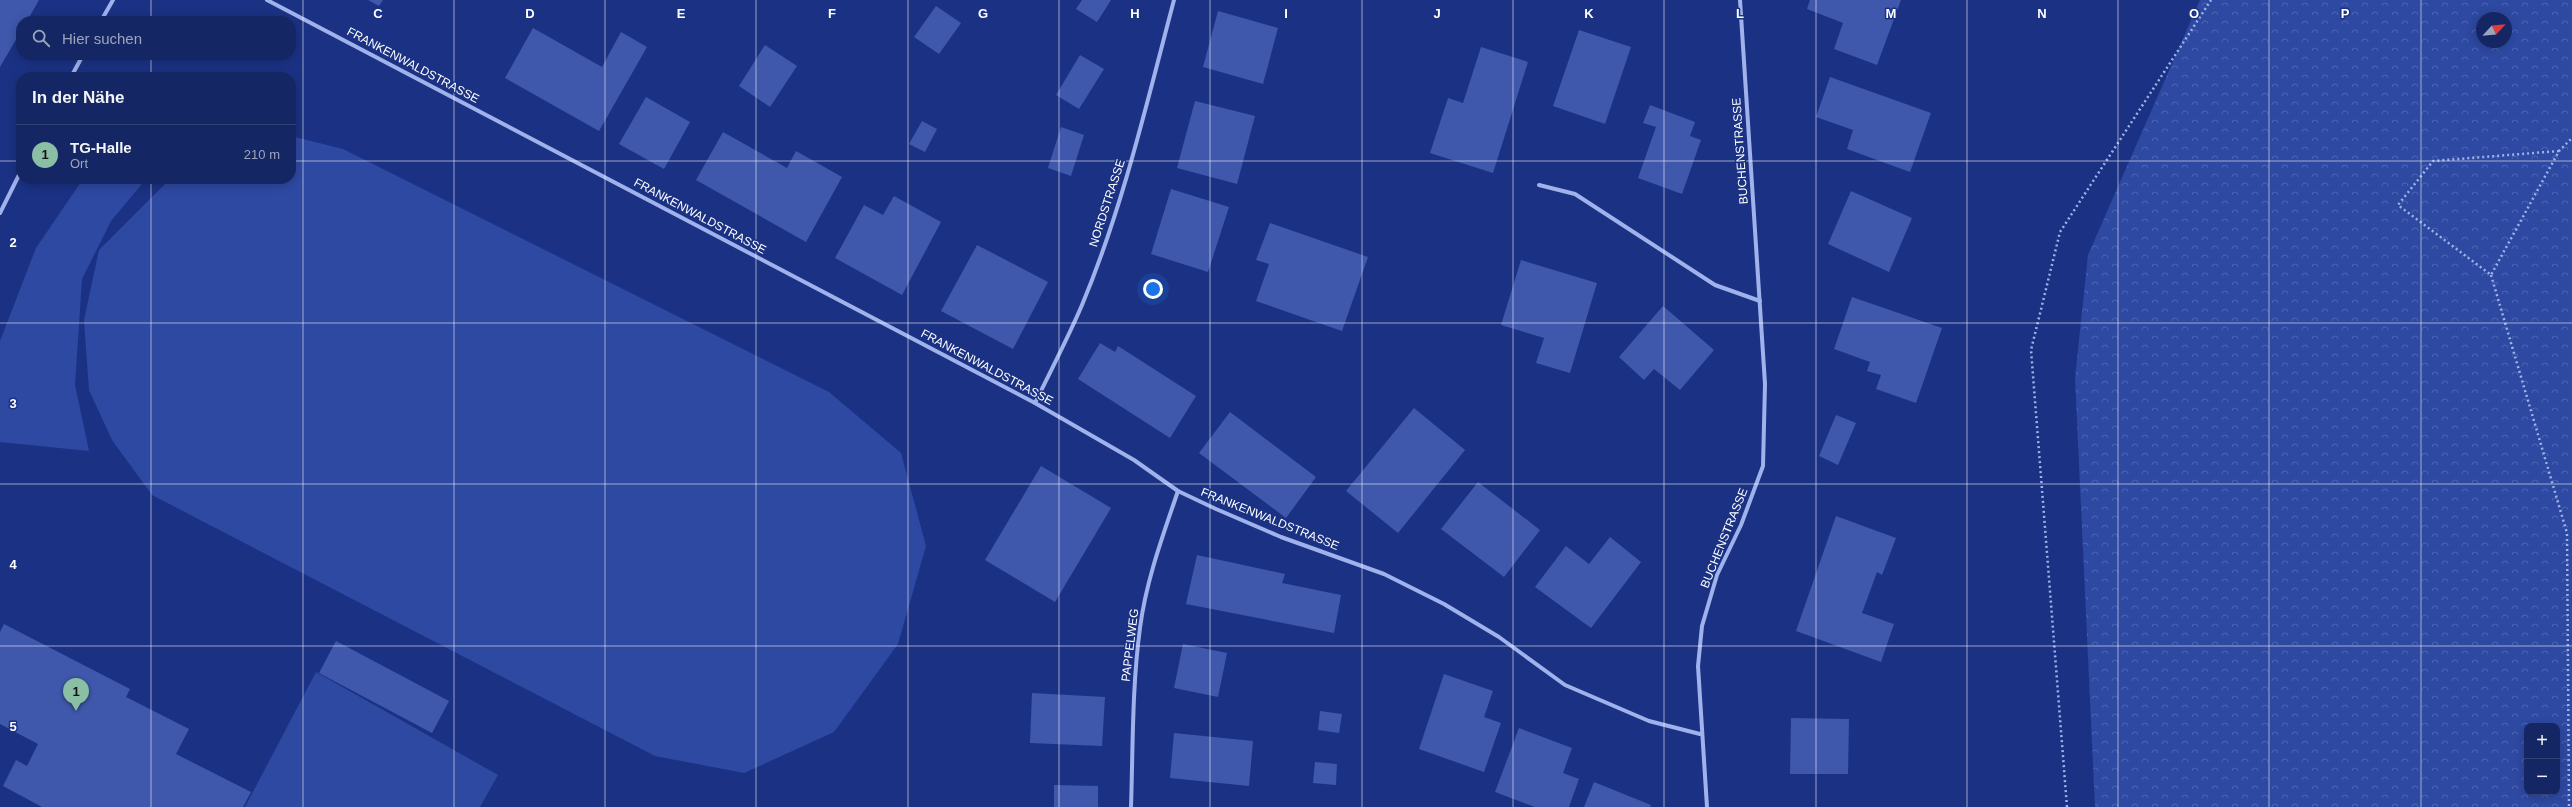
<!DOCTYPE html>
<html lang="de">
<head>
<meta charset="utf-8">
<style>
  :root { --surface:#142663; --page:#1d2e69; --text:#f1f3f6; --muted:#9da5be; --line:#334378; --accent:#8abfa5 }
  body { margin:0; font-family:Arial,sans-serif; background:var(--page); color:var(--text) }
  .controls { position:absolute; right:12px; bottom:12px; display:grid; overflow:hidden; border-radius:8px; box-shadow:0 2px 10px #0003 }
  .controls button { width:36px; height:36px; display:grid; place-items:center; padding:0; border:0; border-bottom:1px solid var(--line); background:var(--surface); color:var(--text); font:20px sans-serif }
  .compass { position:absolute; left:2476px; top:12px; width:36px; height:36px; border-radius:50%; background:var(--surface); box-shadow:0 2px 10px #0003; rotate:64deg }
  .you { position:absolute; left:1153px; top:289px; width:14px; height:14px; margin:-10px; border:3px solid #fff; border-radius:50%; background:#1a73e8; box-shadow:0 0 0 6px #1a73e833 }
  .badge { display:grid; place-items:center; width:26px; height:26px; border-radius:50%; background:var(--accent); color:#111; font-size:13px; font-weight:700 }
  .pin { position:absolute; translate:-50% -33px; filter:drop-shadow(0 1px 2px #0008) }
  .pin::after { content:''; position:absolute; top:21px; width:14px; height:12px; background:inherit; clip-path:polygon(0 0,100% 0,50% 100%) }
  .list { margin:0; padding:0; list-style:none }
  h2 { display:flex; justify-content:space-between; align-items:center; height:52px; margin:0; padding:0 16px; font-size:17px }
  h2 small { font-size:13px; font-weight:400; color:var(--muted) }
  .list li { display:grid; grid-template-columns:26px 1fr auto; gap:12px; align-items:center; box-sizing:border-box; height:60px; padding:0 16px; border-top:1px solid var(--line) }
  .list b { display:block; font-size:15px; white-space:nowrap }
  .list p { margin:0; font-size:13px; white-space:nowrap; color:var(--muted) }
  .list em { font-size:13px; font-style:normal; color:var(--muted) }
  .icon { flex:none; width:22px; height:22px; fill:none; stroke:currentColor; stroke-width:2; stroke-linecap:round; stroke-linejoin:round }
  .map { position:relative; flex:none; width:2572px; height:807px; overflow:hidden }
  .search { position:absolute; background:var(--surface); box-shadow:0 2px 10px #0003; left:16px; top:16px; width:280px; height:44px; display:flex; align-items:center; gap:10px; box-sizing:border-box; padding:0 14px; border-radius:16px; color:var(--muted); font-size:15px }
  .panel { position:absolute; background:var(--surface); box-shadow:0 2px 10px #0003; left:16px; top:72px; width:280px; height:112px; border-radius:16px }
  .map>svg:first-child { display:block }
  .forest { fill:url(#forest-crowns); fill-rule:evenodd }
  .green { fill:#2e49a2 }
  .building { fill:#3f58ab }
  .lines { fill:none; stroke-linecap:round; stroke-linejoin:round }
  .path { stroke:#a0b2eb; stroke-width:2.5; stroke-dasharray:2 3; stroke-linecap:butt }
  .minor { stroke:#a0b2eb; stroke-width:4 }
  .grid { fill:none; stroke:#fff; stroke-width:1; stroke-opacity:0.55 }
  .labels { text-anchor:middle; dominant-baseline:central; stroke-width:3; stroke-linejoin:round; paint-order:stroke }
  .street-label { font-size:12px; fill:#fff; stroke:#1b3284 }
  .grid-label { font-size:13px; text-anchor:middle; font-weight:bold; fill:#fff; stroke:#1b3284; stroke-width:3; stroke-linejoin:round; paint-order:stroke }
</style>
</head>
<body>
<div class="map">
<svg width="2572" height="807" viewBox="0 0 2572 807">
  <defs>
    <pattern id="forest-crowns" width="20" height="18" patternUnits="userSpaceOnUse"><rect width="20" height="18" fill="#2e49a2"/><path d="M2 6a3 3 0 1 1 6 0M12 15a3 3 0 1 1 6 0" fill="none" stroke="#4d64b0"/></pattern>
  </defs>
  <rect width="100%" height="100%" fill="#1b3284"/>
  <path class="forest" d="M2200,0H2572V807H2095L2075,378L2088,255ZM2482,18H2506V42H2482ZM2527,726H2557V792H2527Z"/>
  <g class="green">
    <polygon points="291,136 343,149 829,392 901,453 926,546 898,644 834,732 744,773 655,756 152,495 112,440 89,390 84,320 99,250 170,179 291,179"/>
    <polygon points="83,179 146,179 111,221 82,279 75,385 89,451 0,442 0,341 36,248"/>
    <polygon points="316,672 498,775 480,807 245,807"/>
  </g>
  <g class="building">
    <polygon points="0,0 39,0 27,21 21,21 21,31 0,67"/>
    <polygon points="368,0 383,0 379,6"/>
    <polygon points="1082,0 1111,0 1097,22 1076,9"/>
    <polygon points="1810,0 1901,0 1877,65 1834,49 1843,23 1807,9"/>
    <polygon points="936,6 961,23 939,54 914,37"/>
    <polygon points="1218,11 1278,28 1263,84 1203,67"/>
    <polygon points="533,28 602,67 621,32 647,47 599,131 505,78"/>
    <polygon points="1579,30 1631,47 1605,124 1553,106"/>
    <polygon points="765,45 797,66 770,107 739,86"/>
    <polygon points="1481,47 1528,62 1493,173 1430,153 1448,98 1463,103"/>
    <polygon points="1080,55 1104,69 1079,109 1056,95"/>
    <polygon points="1830,77 1931,113 1910,172 1847,149 1853,130 1816,117"/>
    <polygon points="646,97 690,122 664,169 619,144"/>
    <polygon points="1195,101 1255,116 1237,184 1177,168"/>
    <polygon points="1650,105 1695,122 1690,136 1701,140 1682,194 1638,178 1656,127 1643,123"/>
    <polygon points="922,121 937,129 925,152 909,144"/>
    <polygon points="1061,127 1084,135 1071,176 1048,168"/>
    <polygon points="723,132 787,168 796,151 842,177 806,242 696,180"/>
    <polygon points="1171,189 1229,207 1208,272 1151,254"/>
    <polygon points="1851,191 1912,218 1889,272 1828,244"/>
    <polygon points="894,196 941,222 902,295 835,258 864,205 883,215"/>
    <polygon points="1270,223 1368,257 1342,331 1256,301 1269,264 1256,260"/>
    <polygon points="977,245 1048,282 1013,349 941,311"/>
    <polygon points="1521,260 1597,283 1570,373 1536,363 1544,338 1501,325"/>
    <polygon points="1852,297 1942,328 1916,403 1876,389 1881,375 1867,371 1870,362 1834,349"/>
    <polygon points="1663,306 1714,350 1680,390 1654,369 1644,380 1619,357"/>
    <polygon points="1100,343 1115,352 1118,346 1196,396 1170,438 1078,379"/>
    <polygon points="1414,408 1465,450 1398,533 1346,491"/>
    <polygon points="1230,412 1316,477 1286,518 1199,453"/>
    <polygon points="1836,415 1856,423 1838,465 1819,456"/>
    <polygon points="1041,466 1111,508 1055,602 985,560"/>
    <polygon points="1478,482 1540,530 1504,577 1441,529"/>
    <polygon points="1836,516 1896,538 1882,575 1877,572 1862,613 1894,624 1881,662 1796,631"/>
    <polygon points="1610,537 1641,562 1591,628 1535,587 1566,546 1589,564"/>
    <polygon points="1197,555 1285,574 1282,583 1341,595 1334,633 1186,604"/>
    <polygon points="4,624 130,689 126,697 189,729 176,754 251,792 243,807 42,807 3,786 16,760 27,766 38,744 0,724 0,632"/>
    <polygon points="336,641 449,701 432,733 319,673"/>
    <polygon points="1183,644 1227,653 1218,697 1174,688"/>
    <polygon points="1444,674 1493,691 1484,717 1501,723 1484,772 1419,749"/>
    <polygon points="1032,693 1105,697 1102,746 1030,743"/>
    <polygon points="1320,711 1342,714 1339,733 1318,730"/>
    <polygon points="1791,718 1849,719 1848,774 1790,774"/>
    <polygon points="1519,728 1572,748 1563,773 1579,779 1569,807 1535,807 1495,792"/>
    <polygon points="1174,733 1253,741 1249,786 1170,778"/>
    <polygon points="1315,762 1337,764 1336,785 1313,783"/>
    <polygon points="1594,782 1651,805 1650,807 1584,807"/>
    <polygon points="1054,785 1098,786 1098,807 1054,807"/>
  </g>
  <g class="lines">
    <g class="path">
      <polyline points="2559,151 2433,161 2398,205 2491,275 2559,151 2572,138"/>
      <polyline points="2491,275 2567,533 2569,807"/>
      <polyline points="2067,807 2031,350 2060,232 2211,0"/>
    </g>
    <g class="minor">
      <polyline points="267,0 1035,403 1134,460 1178,491 1216,509 1281,537 1384,574 1444,604 1499,637 1565,685 1649,721 1700,734"/>
      <polyline points="101,21 113,0"/>
      <polyline points="71,77 83,55"/>
      <polyline points="1539,185 1575,194 1715,285 1760,301"/>
      <polyline points="0,213 21,171"/>
      <path d="M1035,403C1051,370 1068,338 1082,305C1123,207 1147,102 1174,0"/>
      <path d="M1131,807C1133,747 1132,687 1140,628C1146,581 1163,535 1178,491"/>
      <polyline points="1707,807 1698,666 1702,626 1717,575 1741,525 1763,466 1765,384 1740,0"/>
    </g>
  </g>
  <path class="grid" d="M151,0V21M303,0V807M454,0V807M605,0V807M756,0V807M908,0V807M1059,0V807M1210,0V807M1362,0V807M1513,0V807M1664,0V807M1816,0V807M1967,0V807M2118,0V807M2269,0V807M2421,0V807M151,55V77M0,161H21M291,161H2572M151,179V807M0,323H2572M0,484H2572M0,646H2572"/>
  <g class="labels">
    <g class="street-label">
      <text transform="translate(413 65) rotate(28)">FRANKENWALDSTRASSE</text>
      <text transform="translate(1740 151) rotate(-94)">BUCHENSTRASSE</text>
      <text transform="translate(1107 203) rotate(-72)">NORDSTRASSE</text>
      <text transform="translate(700 216) rotate(28)">FRANKENWALDSTRASSE</text>
      <text transform="translate(987 367) rotate(28)">FRANKENWALDSTRASSE</text>
      <text transform="translate(1270 519) rotate(22)">FRANKENWALDSTRASSE</text>
      <text transform="translate(1724 538) rotate(-68)">BUCHENSTRASSE</text>
      <text transform="translate(1130 645) rotate(-83)">PAPPELWEG</text>
    </g>
  </g>
  <g class="grid-label">
    <text x="378" y="18">C</text>
    <text x="530" y="18">D</text>
    <text x="681" y="18">E</text>
    <text x="832" y="18">F</text>
    <text x="983" y="18">G</text>
    <text x="1135" y="18">H</text>
    <text x="1286" y="18">I</text>
    <text x="1437" y="18">J</text>
    <text x="1589" y="18">K</text>
    <text x="1740" y="18">L</text>
    <text x="1891" y="18">M</text>
    <text x="2042" y="18">N</text>
    <text x="2194" y="18">O</text>
    <text x="2345" y="18">P</text>
    <text x="13" y="247">2</text>
    <text x="13" y="408">3</text>
    <text x="13" y="569">4</text>
    <text x="13" y="731">5</text>
  </g>
</svg>
<div class="controls">
<button>+</button>
<button>−</button>
</div>
<svg class="compass" viewBox="-18 -18 36 36"><path d="M0-13l5 13h-10z" fill="#e53935"/><path d="M0 13l5-13h-10z" fill="#9da5be"/></svg>
<div class="you"></div>
<div class="pin badge" style="left:76px;top:711px">1</div>
<div class="search"><svg class="icon" aria-label="search" viewBox="0 0 24 24"><circle cx="10" cy="10" r="6"/><path d="M15 15l6 6"/></svg>Hier suchen</div>
<section class="panel">
<h2>In der Nähe<small></small></h2>
<ul class="list">
<li><span class="badge">1</span><div><b>TG-Halle</b><p>Ort</p></div><em>210 m</em></li>
</ul>
</section>
</div>
</body>
</html>
